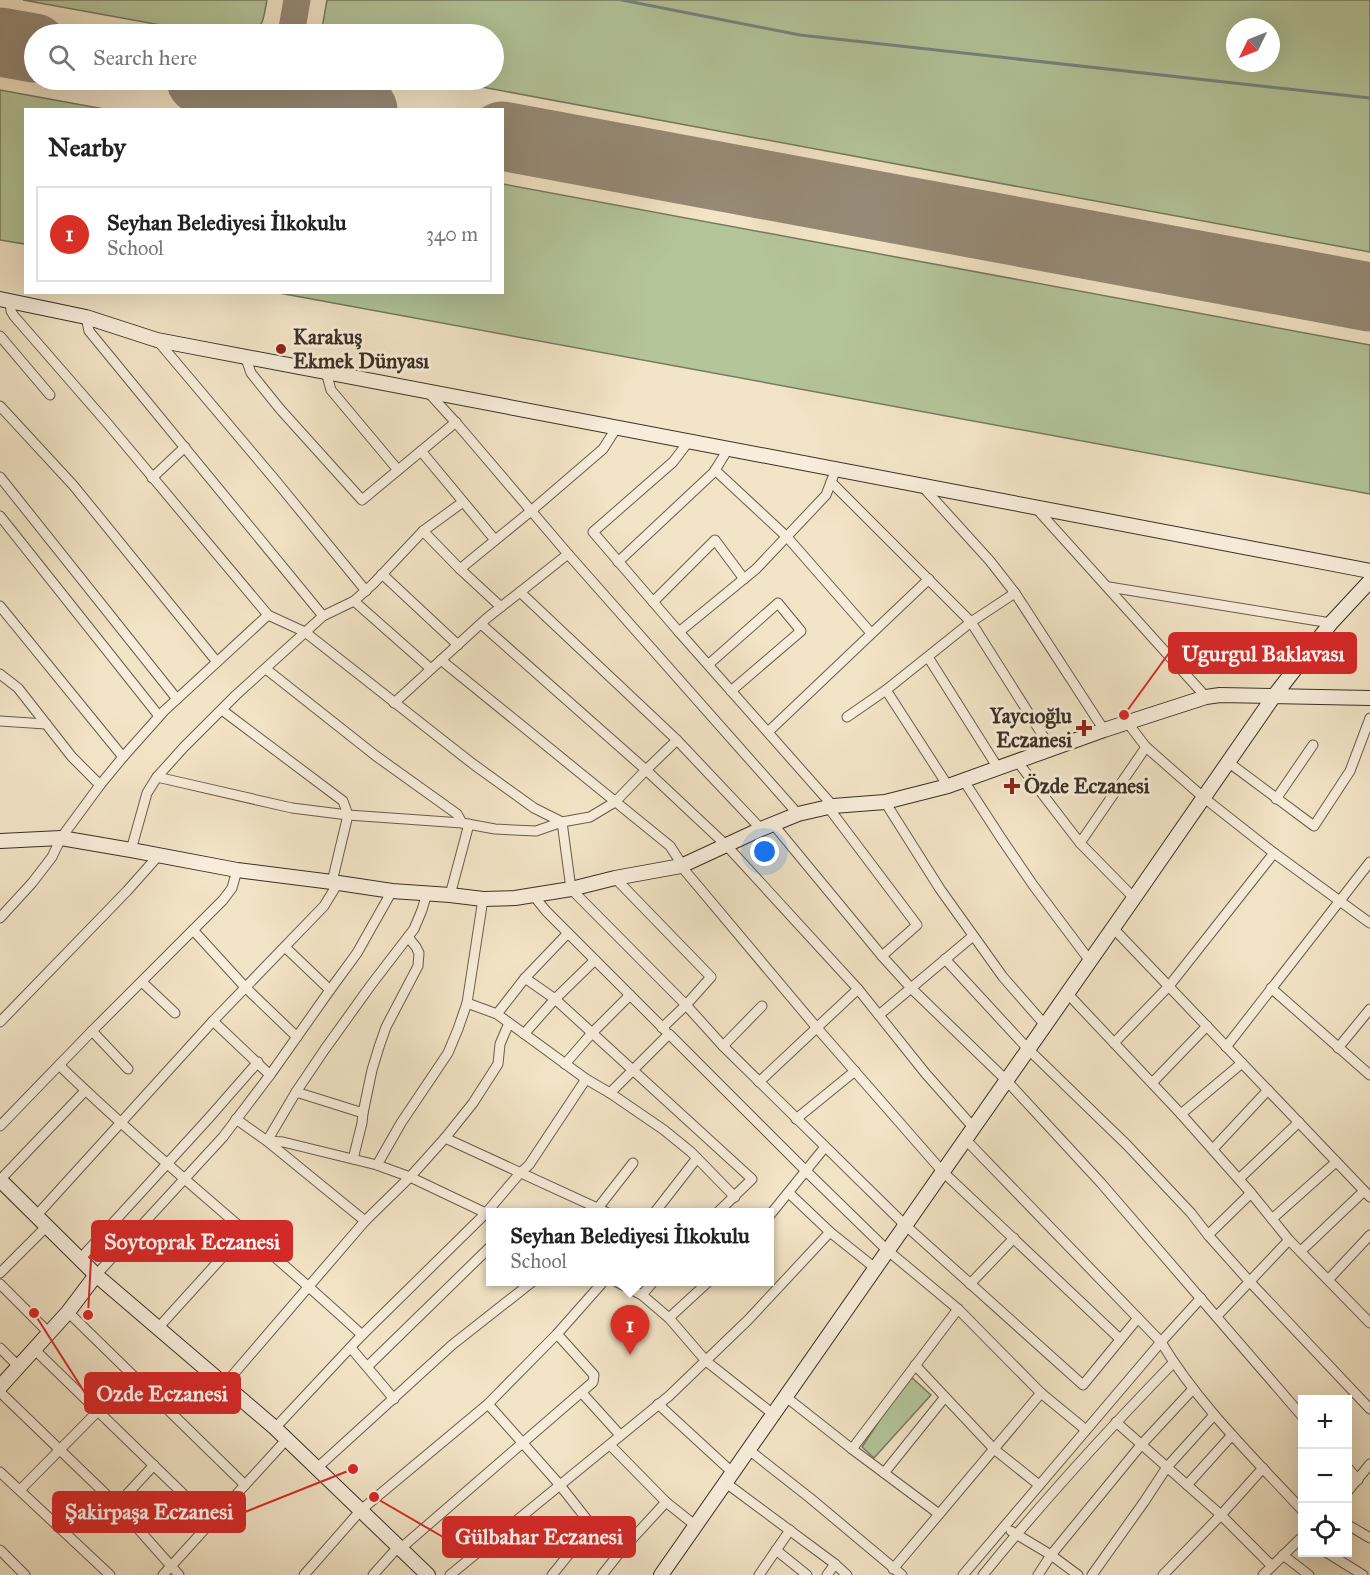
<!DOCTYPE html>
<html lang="en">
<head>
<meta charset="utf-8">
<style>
  :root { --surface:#fff; --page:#f2f2f2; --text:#222; --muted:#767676; --line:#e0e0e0; --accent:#d93025 }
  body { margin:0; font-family:"IM FELL Great Primer",serif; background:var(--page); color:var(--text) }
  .controls { position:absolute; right:18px; bottom:18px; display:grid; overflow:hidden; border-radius:0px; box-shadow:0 6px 24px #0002 }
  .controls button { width:54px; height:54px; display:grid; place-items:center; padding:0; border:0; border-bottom:2px solid var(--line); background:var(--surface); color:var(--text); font:30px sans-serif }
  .compass { position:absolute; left:1226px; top:18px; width:54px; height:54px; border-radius:50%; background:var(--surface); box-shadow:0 6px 24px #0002; rotate:227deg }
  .you { position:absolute; left:765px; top:852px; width:21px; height:21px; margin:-15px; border:4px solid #fff; border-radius:50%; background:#1a73e8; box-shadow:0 0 0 9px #1a73e833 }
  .badge { display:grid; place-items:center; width:39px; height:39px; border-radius:50%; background:var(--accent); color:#fff; font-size:20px; font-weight:700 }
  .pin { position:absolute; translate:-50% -50px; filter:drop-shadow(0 2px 3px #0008) }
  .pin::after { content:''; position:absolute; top:32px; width:21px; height:18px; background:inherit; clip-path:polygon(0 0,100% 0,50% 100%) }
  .popup { position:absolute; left:486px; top:1208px; width:288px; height:78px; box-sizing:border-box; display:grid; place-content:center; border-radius:0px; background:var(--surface); filter:drop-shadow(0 2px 4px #0005); font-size:20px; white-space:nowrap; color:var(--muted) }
  .popup b { font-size:22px; color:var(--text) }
  .popup::after { content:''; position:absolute; left:50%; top:100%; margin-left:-12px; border:12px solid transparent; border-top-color:var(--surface) }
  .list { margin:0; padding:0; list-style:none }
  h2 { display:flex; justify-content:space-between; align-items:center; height:78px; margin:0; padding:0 24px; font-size:26px }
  h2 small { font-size:20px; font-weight:400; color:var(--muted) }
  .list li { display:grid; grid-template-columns:39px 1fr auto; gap:18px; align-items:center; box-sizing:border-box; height:96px; margin:0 12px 12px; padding:0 12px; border:2px solid var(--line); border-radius:0px }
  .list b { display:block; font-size:22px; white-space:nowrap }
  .list p { margin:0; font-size:20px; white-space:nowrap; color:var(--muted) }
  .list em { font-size:20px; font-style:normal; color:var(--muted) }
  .icon { flex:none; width:33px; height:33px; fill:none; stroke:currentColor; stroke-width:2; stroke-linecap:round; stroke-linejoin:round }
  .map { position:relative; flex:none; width:1370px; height:1575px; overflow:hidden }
  .search { position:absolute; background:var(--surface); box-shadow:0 6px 24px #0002; left:24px; top:24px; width:480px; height:66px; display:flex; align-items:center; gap:15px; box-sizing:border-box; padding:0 21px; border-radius:33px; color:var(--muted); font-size:22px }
  .panel { position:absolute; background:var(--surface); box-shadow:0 6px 24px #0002; left:24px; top:108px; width:480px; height:186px; border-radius:0px }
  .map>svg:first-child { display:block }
  .green { fill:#b4c59a; stroke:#767a60; stroke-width:1.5; fill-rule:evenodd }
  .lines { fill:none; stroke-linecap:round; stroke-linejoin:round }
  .stream { stroke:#74857f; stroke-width:3 }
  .taxiway { stroke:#968a76; stroke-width:27 }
  .runway { stroke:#968a76; stroke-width:69 }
  .street-casing { stroke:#675d4d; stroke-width:11 }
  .secondary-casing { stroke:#393025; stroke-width:16 }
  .street { stroke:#f7edda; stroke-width:9 }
  .secondary { stroke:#f7edda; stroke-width:14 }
  .poi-dot { fill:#8f2418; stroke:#f7edda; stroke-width:2 }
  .labels { text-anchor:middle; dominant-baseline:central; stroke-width:6; stroke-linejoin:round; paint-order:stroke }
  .poi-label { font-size:21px; font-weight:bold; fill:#393025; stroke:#f7edda; text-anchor:start }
  .leader { fill:none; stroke:#d62828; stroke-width:2 }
  .callout-dot { fill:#d62828; stroke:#f7edda; stroke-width:2 }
  .callout { fill:#d62828; stroke:#d62828; stroke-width:2 }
  .callout-label { font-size:22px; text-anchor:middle; font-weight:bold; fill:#fff }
</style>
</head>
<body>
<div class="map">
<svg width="1370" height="1575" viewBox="0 0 1370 1575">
  <rect width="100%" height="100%" fill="#f2e4c6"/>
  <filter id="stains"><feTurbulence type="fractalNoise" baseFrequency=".00333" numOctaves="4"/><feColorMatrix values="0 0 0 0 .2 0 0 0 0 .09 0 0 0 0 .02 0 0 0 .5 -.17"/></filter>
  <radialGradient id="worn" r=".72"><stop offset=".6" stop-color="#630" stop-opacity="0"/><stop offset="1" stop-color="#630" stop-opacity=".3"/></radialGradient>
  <g class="green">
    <path d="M23,0H267C264,14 264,26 253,34H210Z"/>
    <path d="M327,0H1370V252L444,80H494V34H321ZM1235,27H1271V63H1235Z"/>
    <polygon points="0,90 104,109 26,110 25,244 0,240"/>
    <polygon points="503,184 1370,345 1370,494 279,293 502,292"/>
    <polygon points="909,1375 931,1395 874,1458 862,1447"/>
  </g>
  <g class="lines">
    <polyline class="stream" points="622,0 800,35 1370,98"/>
    <g class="taxiway">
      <polyline points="291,34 297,0"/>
      <polyline points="294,80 304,93 318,101"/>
      <polyline points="225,84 247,85 259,80"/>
    </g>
    <g class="runway">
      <polyline points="0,42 34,48"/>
      <polyline points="201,80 363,110"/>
      <polyline points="502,136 1370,297"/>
    </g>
    <g class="street-casing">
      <g id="street">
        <polyline points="10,300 11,311 14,316 108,424 268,615"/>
        <polyline points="86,317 89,331 323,616"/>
        <polyline points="0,336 50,395"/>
        <polyline points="157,340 276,481 366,591"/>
        <polyline points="245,356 251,373 280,409 362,500 456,422"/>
        <polyline points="326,372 331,390 398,470"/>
        <polyline points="428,392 458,425 568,554 798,814"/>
        <polyline points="0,406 73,485 217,662"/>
        <polyline points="689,441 673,462 593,532 679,632 756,569 826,495 836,469"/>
        <polyline points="421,451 495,540"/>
        <polyline points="715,470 787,537 871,633"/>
        <polyline points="0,477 177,699"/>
        <polyline points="152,478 185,447"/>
        <polyline points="831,482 971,622 1052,750"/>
        <polyline points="923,487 990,561 1015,593 1104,730"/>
        <polyline points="1035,507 1206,697"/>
        <polyline points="0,516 159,716"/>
        <polyline points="423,531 460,569 501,607"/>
        <polyline points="618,562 714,472 728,449"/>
        <polyline points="460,569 531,511 603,449 617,427"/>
        <polyline points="382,574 458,645"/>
        <polyline points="1109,587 1331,623"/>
        <polyline points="520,592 677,740 646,770 726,845 858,989 926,1074 973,1127"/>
        <polyline points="354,601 431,669"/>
        <polyline points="653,602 715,540 744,579"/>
        <polyline points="0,606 123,757"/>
        <polyline points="481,624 646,770 615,802 590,817 562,822 571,889 686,1005 723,1046 905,1225 1083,1385 1138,1318"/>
        <polyline points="679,632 833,806"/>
        <polyline points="928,657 998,768"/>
        <polyline points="441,660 670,846 679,860 681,866 817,1028 942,1171 1120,1339"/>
        <polyline points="709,664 778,603 801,631 731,691"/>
        <polyline points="266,669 376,756 457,814 462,823"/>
        <polyline points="0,674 18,688 72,757 100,785"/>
        <polyline points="886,690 948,786"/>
        <polyline points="394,703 487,618 568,554"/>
        <polyline points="222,710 343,801 348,815 332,882"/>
        <polyline points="847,717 886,690 971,622 1015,593"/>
        <polyline points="0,721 46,724"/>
        <polyline points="1127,722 1146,747 1203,797 1274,853 1370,923"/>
        <polyline points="768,732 929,579"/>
        <polyline points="677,740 761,829"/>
        <polyline points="1017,761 1080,843 1134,898"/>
        <polyline points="1228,762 1314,826 1350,771 1370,718"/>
        <polyline points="964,781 1001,838 1033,885 1090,961"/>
        <polyline points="1276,799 1313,745"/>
        <polyline points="885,802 940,889 1003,977 1045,1025"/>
        <polyline points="828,807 917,925 882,956"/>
        <polyline points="773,824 882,956 911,988 1006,1080 1101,1183 1302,1416"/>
        <polyline points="1080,843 1146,747"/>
        <polyline points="131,850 147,793 157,777 184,747 236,695 323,616 354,601 373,584 423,531 463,502"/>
        <polyline points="615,878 711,977 686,1005 662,1028"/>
        <polyline points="427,893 422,910 414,929 371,985 325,1049 296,1092 267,1141 283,1142 377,1165 410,1177 490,1215"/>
        <polyline points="450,895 469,824"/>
        <polyline points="534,896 546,911 665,1030"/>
        <polyline points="0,918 32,883 52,857 61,838 100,785 123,757 164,711 268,615 305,632 473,764 534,808 562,822 536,831 495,829 462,823 348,815 292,808 157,777"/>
        <polyline points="1113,928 1370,1197"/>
        <polyline points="193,930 245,987 297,1037"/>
        <polyline points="285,947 330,990"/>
        <polyline points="945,959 1028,1049 1127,1145 1191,1213 1208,1235 1250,1282 1370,1409"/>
        <polyline points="525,978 555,999 752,1179 718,1212"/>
        <polyline points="142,982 175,1013"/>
        <polyline points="1271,988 1370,1075"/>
        <polyline points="1067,993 1181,1114 1251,1193 1289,1240 1370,1323"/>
        <polyline points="467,1003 497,1014 586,1079 610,1093 664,1130 691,1152 735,1197"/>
        <polyline points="497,1014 525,978 568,933"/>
        <polyline points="879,1015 973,936"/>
        <polyline points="213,1021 270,1075"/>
        <polyline points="0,1022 127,891 159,855"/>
        <polyline points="92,1031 128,1069"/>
        <polyline points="524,1034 555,999 595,960"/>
        <polyline points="1114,1043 1169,986 1274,853"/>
        <polyline points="723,1046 762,1006"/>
        <polyline points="1226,1047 1370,862"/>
        <polyline points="1338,1048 1370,1009"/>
        <polyline points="565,1064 592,1033 630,995"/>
        <path d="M59,1065C156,1159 263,1243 362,1335"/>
        <polyline points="759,1082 858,989"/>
        <polyline points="1152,1083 1207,1026"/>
        <polyline points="296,1092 363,1113"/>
        <polyline points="610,1093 669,1034 805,1170 887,1250 958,1309 1041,1393 1086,1430"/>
        <polyline points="1181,1114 1242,1063"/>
        <polyline points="796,1119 855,1071"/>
        <polyline points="0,1126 92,1031 223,900 232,888 237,870"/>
        <polyline points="445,1138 606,1212"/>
        <path d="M965,1139L1161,1342C1199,1405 1252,1456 1302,1510"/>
        <polyline points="1213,1149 1268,1090"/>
        <polyline points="353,1159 362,1123 363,1113 372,1070 379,1047 386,1027 418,966 419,953 416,947 408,937"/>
        <polyline points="377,1165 401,1123 448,1053 458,1029 467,1003 483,899"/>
        <polyline points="1239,1179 1299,1122"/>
        <polyline points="0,1180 85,1091"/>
        <polyline points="789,1193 830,1232 875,1268"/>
        <polyline points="598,1208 633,1163"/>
        <polyline points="655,1212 697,1158"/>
        <polyline points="770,1215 825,1147"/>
        <polyline points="36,1216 213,1021 324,906 338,883"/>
        <polyline points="1272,1219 1336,1162"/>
        <polyline points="365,1221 410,1177 445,1138 473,1103 498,1064 500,1044 509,1023"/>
        <polyline points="1208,1235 1251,1193"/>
        <polyline points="1301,1251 1364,1191"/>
        <polyline points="80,1259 208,1119 258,1062"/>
        <polyline points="0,1273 47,1226"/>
        <polyline points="96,1275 223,1137 270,1075 330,990 357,953 392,891"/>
        <polyline points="1329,1279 1370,1235"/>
        <polyline points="617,1282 642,1295 669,1318 706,1361 773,1414"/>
        <polyline points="0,1284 49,1333"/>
        <polyline points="970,1284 1014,1238"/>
        <polyline points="642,1295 653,1282"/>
        <polyline points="68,1312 245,1485"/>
        <polyline points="1217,1316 1289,1240"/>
        <polyline points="669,1318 708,1282"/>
        <polyline points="158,1328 246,1231"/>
        <polyline points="0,1348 18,1366"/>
        <polyline points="351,1348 394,1399"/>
        <polyline points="34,1349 212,1522"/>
        <polyline points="915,1365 994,1449 1039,1485"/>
        <polyline points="368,1366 490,1247"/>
        <polyline points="225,1384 365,1221 267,1141 236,1119"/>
        <polyline points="0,1392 117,1505 179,1575"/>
        <polyline points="582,1393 620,1435"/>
        <polyline points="786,1397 852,1449 939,1514"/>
        <polyline points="488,1404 559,1484 592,1526 621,1551"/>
        <polyline points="658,1404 733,1473"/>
        <polyline points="1116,1422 1221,1515 1272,1566"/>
        <polyline points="275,1428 362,1335 486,1213 520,1173 529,1165 586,1079"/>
        <polyline points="610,1445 666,1502 696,1526"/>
        <polyline points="852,1449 958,1309"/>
        <polyline points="749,1450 810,1498 902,1575"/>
        <polyline points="317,1468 452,1345 532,1282"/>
        <polyline points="1348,1468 1358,1480"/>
        <polyline points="0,1472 110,1575"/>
        <polyline points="884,1473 945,1397"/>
        <polyline points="726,1483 835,1564 847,1575"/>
        <polyline points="1187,1485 1232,1435"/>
        <polyline points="20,1490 98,1411"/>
        <polyline points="1348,1491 1370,1464"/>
        <polyline points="117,1505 154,1465"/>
        <polyline points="1348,1525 1370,1538"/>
        <polyline points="1011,1531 1051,1555 1078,1575"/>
        <polyline points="400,1549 593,1382 594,1375 557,1334"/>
        <polyline points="0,1550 25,1575"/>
        <polyline points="776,1550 807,1575"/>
        <polyline points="1326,1552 1363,1575"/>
        <polyline points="1283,1555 1309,1575"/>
        <polyline points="893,1569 1041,1393"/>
        <polyline points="163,1575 286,1440"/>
        <polyline points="304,1575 361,1510 488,1404 557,1334 603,1282"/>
        <polyline points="373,1575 398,1547"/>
        <polyline points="450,1575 669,1396 748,1320 830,1232"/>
        <polyline points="552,1575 592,1526"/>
        <polyline points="602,1575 621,1551 666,1502"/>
        <polyline points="759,1575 790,1530"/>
        <polyline points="827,1575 835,1564"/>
        <polyline points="963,1575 1161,1342 1201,1298"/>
        <path d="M983,1575C1043,1501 1107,1431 1173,1363"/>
        <polyline points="1038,1575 1051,1555 1141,1445 1193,1389"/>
        <polyline points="1092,1575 1144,1502 1167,1467 1214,1415"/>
        <polyline points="1163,1575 1221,1515 1263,1468"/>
        <polyline points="1263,1575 1302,1537"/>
      </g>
    </g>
    <g class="secondary-casing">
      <g id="secondary">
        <polyline points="0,299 86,317 157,340 1370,571"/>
        <polyline points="0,841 61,838 131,850 237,870 332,882 392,891 450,895 483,899 515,898 571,889 615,878 681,866 761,829 798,814 833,806 885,802 948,786 1104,730 1206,697 1220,695 1370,698"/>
        <polyline points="0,1180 96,1275 275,1428 428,1575"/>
        <polyline points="0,1387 68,1312 96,1275"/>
        <polyline points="661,1575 1134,898 1274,696 1331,623 1370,581"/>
      </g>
    </g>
    <use href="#street" class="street"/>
    <use href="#secondary" class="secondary"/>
  </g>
  <g class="poi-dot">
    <circle cx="281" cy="349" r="6"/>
    <path d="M1081 719h6v6h6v6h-6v6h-6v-6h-6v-6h6z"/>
    <path d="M1009 777h6v6h6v6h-6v6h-6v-6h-6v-6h6z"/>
  </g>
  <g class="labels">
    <g class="poi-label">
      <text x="293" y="337">Karakuş<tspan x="293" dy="24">Ekmek Dünyası</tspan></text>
      <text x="1072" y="716" text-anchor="end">Yaycıoğlu<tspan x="1072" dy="24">Eczanesi</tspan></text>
      <text x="1024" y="786">Özde Eczanesi</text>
    </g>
  </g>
  <path class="leader" d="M1124 715L1169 653M88 1315L92 1241M34 1313L85 1393M353 1469L245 1512M374 1497L443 1537"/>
  <g class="callout-dot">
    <circle cx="1124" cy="715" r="6"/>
    <circle cx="88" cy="1315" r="6"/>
    <circle cx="34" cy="1313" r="6"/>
    <circle cx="353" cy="1469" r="6"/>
    <circle cx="374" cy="1497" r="6"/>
  </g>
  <g class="callout">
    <rect x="1169" y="633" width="187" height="40" rx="6"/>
    <rect x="92" y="1221" width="200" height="40" rx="6"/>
    <rect x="85" y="1373" width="155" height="40" rx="6"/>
    <rect x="53" y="1492" width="192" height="40" rx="6"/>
    <rect x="443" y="1517" width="192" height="40" rx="6"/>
  </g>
  <g class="callout-label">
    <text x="1263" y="661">Ugurgul Baklavası</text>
    <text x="192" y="1249">Soytoprak Eczanesi</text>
    <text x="162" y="1401">Ozde Eczanesi</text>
    <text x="149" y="1519">Şakirpaşa Eczanesi</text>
    <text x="539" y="1544">Gülbahar Eczanesi</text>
  </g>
  <rect width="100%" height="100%" filter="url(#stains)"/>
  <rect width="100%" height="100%" fill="url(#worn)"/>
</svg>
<div class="controls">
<button>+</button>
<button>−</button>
<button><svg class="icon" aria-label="locate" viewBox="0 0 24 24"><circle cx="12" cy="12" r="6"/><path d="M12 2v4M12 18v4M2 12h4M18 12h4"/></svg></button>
</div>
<svg class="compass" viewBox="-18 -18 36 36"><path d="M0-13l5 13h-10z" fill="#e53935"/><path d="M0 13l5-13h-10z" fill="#767676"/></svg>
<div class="you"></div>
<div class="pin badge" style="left:630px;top:1355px">1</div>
<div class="popup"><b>Seyhan Belediyesi İlkokulu</b>School</div>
<div class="search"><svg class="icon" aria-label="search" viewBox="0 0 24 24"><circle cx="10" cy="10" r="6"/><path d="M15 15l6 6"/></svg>Search here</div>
<section class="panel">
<h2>Nearby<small></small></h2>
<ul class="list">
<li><span class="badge">1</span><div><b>Seyhan Belediyesi İlkokulu</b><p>School</p></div><em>340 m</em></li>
</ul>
</section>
</div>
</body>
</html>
